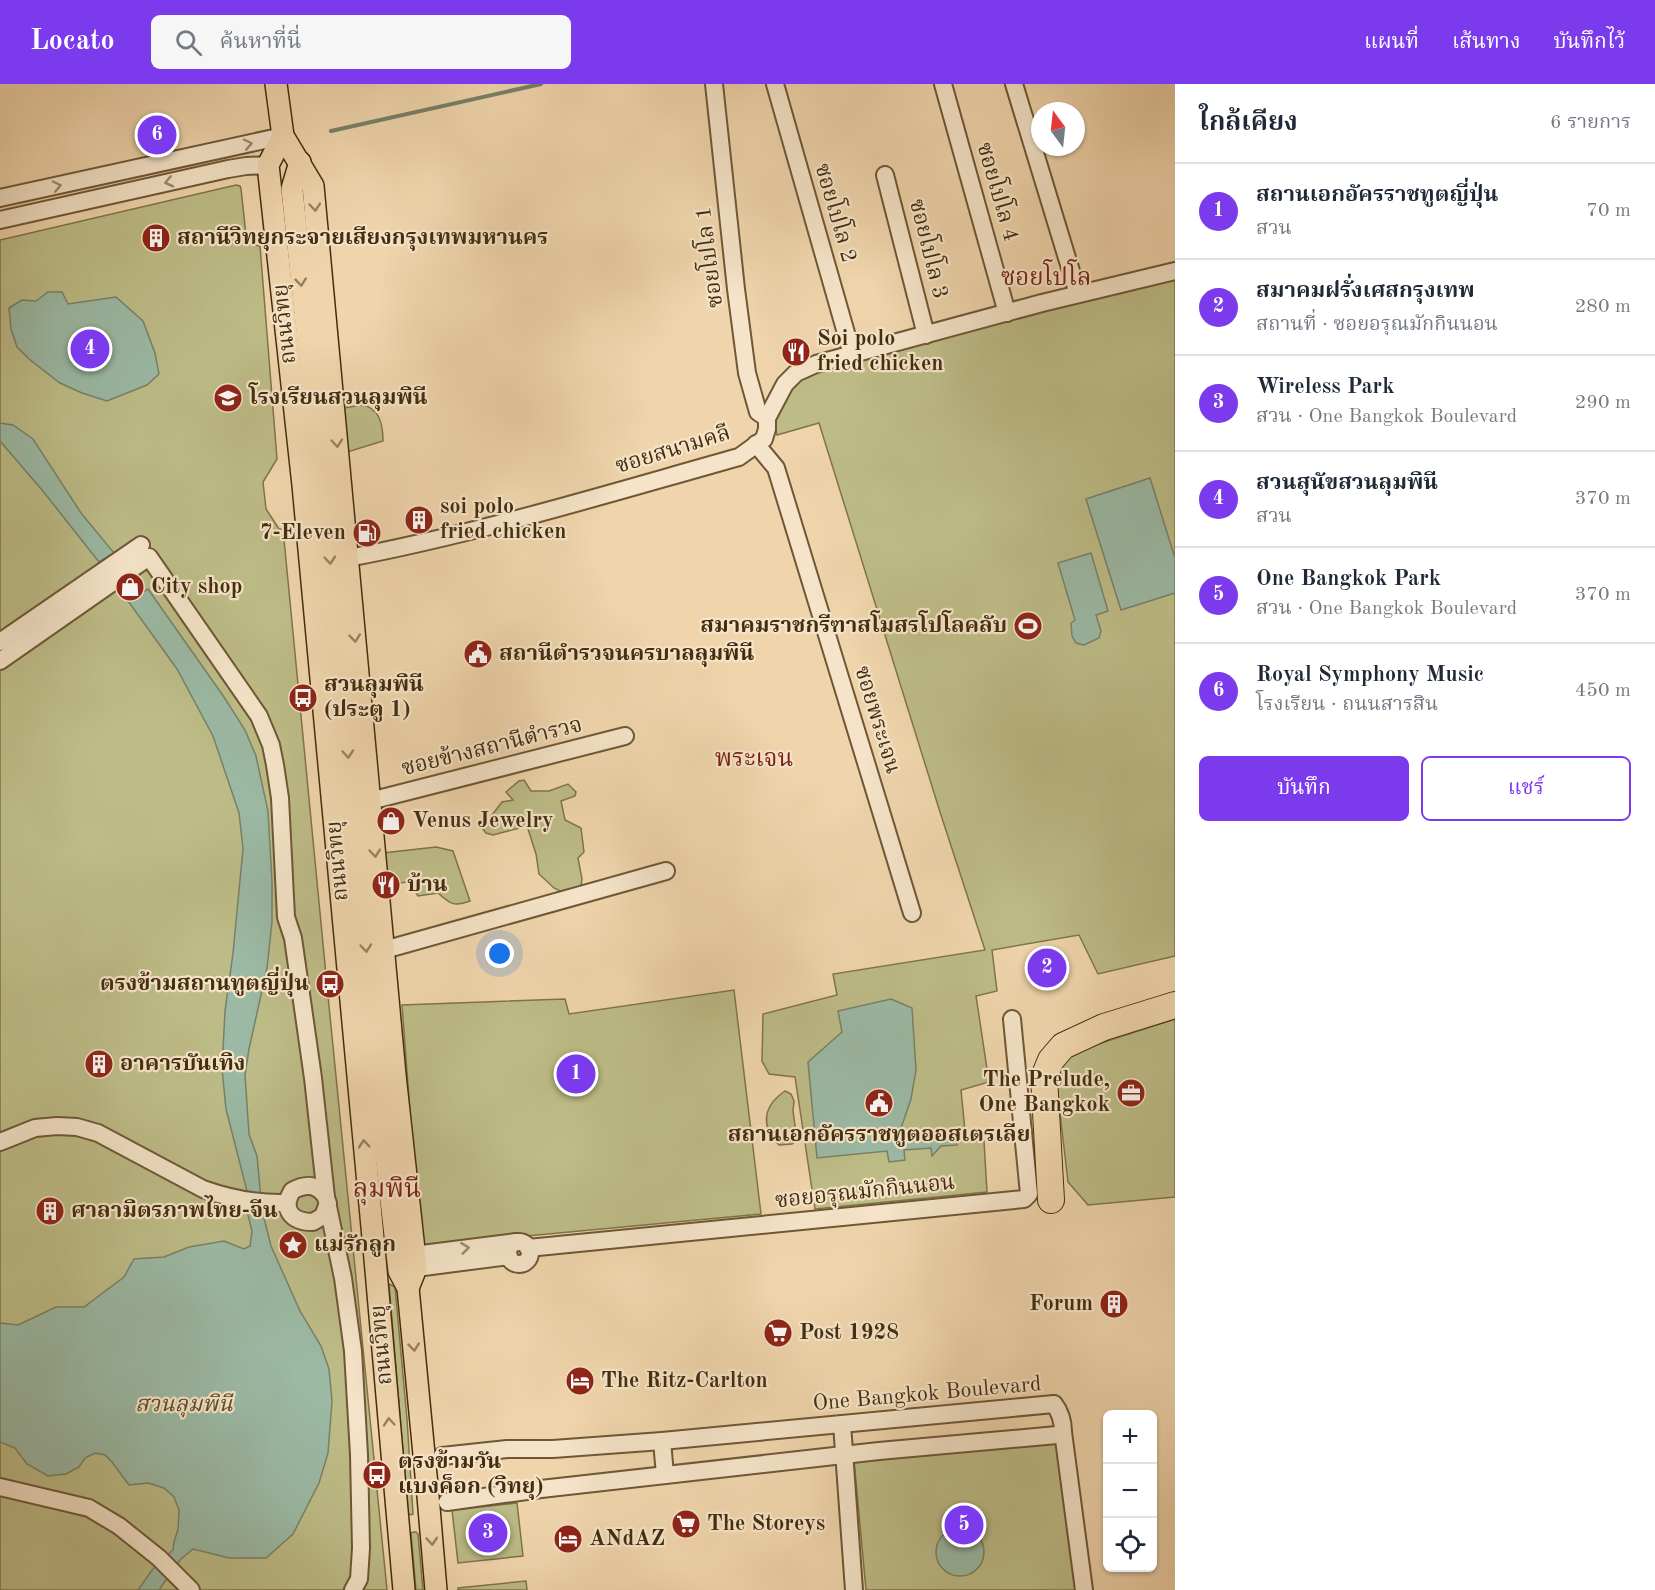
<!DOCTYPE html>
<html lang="th">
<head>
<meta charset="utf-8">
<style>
  :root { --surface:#fff; --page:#f6f6f7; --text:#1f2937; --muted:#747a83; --line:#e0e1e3; --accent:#7c3aed }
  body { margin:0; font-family:"Old Standard TT","Noto Serif Thai",serif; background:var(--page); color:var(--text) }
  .controls { position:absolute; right:18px; bottom:18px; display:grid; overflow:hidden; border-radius:9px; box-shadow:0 2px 4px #0004 }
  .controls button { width:54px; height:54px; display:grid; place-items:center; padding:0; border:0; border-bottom:2px solid var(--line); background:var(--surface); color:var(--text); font:30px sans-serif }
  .compass { position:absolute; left:1031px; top:18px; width:54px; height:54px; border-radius:50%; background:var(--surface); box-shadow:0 2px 4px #0004; rotate:345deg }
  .you { position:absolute; left:500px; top:870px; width:21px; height:21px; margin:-15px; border:4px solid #fff; border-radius:50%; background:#1a73e8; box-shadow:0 0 0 9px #1a73e833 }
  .badge { display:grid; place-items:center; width:39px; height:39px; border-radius:50%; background:var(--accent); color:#fff; font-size:20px; font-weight:700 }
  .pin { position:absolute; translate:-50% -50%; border:3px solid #fff; box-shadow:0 2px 6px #0006 }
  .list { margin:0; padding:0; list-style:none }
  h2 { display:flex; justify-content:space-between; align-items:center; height:78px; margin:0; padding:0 24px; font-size:26px }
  h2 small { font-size:20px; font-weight:400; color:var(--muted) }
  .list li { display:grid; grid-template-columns:39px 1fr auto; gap:18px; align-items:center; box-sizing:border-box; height:96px; padding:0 24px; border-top:2px solid var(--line) }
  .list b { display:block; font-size:22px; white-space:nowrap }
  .list p { margin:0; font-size:20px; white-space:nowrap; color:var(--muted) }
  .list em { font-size:20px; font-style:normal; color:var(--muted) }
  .actions { display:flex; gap:12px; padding:18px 24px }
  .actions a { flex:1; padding:14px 0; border:2px solid var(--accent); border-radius:9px; text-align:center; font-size:21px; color:var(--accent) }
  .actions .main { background:var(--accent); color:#fff }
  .icon { flex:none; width:33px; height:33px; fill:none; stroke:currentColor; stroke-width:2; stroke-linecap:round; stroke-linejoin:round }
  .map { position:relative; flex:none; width:1175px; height:1506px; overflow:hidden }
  header { display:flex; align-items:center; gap:36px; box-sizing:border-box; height:84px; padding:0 30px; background:var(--accent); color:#fff }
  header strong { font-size:28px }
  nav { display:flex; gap:33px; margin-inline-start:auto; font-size:21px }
  .search { width:420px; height:54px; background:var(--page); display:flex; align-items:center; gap:15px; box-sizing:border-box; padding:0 21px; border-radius:9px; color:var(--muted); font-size:22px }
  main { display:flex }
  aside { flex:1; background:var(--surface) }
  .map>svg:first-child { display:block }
  .green { fill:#bdbc87; stroke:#80744a; stroke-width:1.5 }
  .water { fill:#9bb9a4; stroke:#788168; stroke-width:1.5 }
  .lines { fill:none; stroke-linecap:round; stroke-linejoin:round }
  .stream { stroke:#788168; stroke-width:4 }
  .minor-casing { stroke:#6f5736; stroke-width:20 }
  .major-casing { stroke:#442d0e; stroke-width:24 }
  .highway-casing { stroke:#442d0e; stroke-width:28 }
  .minor { stroke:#f5e4c9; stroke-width:16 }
  .major { stroke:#f0d5ac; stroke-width:21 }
  .highway { stroke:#f0d5ac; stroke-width:26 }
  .oneway { stroke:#9c886c }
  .oneway2 { stroke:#9a815d }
  .labels { text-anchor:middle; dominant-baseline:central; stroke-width:4.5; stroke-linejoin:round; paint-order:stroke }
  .street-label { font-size:22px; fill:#442d0e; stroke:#f5e4c9 }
  .poi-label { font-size:22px; font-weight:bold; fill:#442d0e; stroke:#f5e4c9; text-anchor:start }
  .park-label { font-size:22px; font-style:italic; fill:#5c4a26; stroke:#f5e4c9 }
  .neighbourhood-label { font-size:24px; fill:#7a1f14; stroke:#f5e4c9 }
  .quarter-label { font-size:26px; fill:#7a1f14; stroke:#f5e4c9 }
</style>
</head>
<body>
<header>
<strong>Locato</strong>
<div class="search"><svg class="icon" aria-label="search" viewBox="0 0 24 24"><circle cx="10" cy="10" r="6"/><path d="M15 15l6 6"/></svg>ค้นหาที่นี่</div>
<nav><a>แผนที่</a><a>เส้นทาง</a><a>บันทึกไว้</a></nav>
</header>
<main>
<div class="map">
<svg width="1175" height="1506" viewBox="0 0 1175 1506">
  <rect width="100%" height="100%" fill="#f0d5ac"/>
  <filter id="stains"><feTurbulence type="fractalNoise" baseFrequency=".00333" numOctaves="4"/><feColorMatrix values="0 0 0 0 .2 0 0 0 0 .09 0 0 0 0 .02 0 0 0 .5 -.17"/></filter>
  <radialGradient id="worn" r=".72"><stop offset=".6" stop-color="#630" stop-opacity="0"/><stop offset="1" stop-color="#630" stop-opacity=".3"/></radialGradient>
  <g class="green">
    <polygon points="236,101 240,102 241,105 247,160 260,162 277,375 263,398 266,425 279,445 283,445 329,922 387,1506 0,1506 0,156"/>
    <polygon points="1175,192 1175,872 1098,890 1079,851 992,866 997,907 976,912 989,998 961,1006 966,1057 984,1057 987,1108 815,1125 795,993 769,990 762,977 763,930 837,911 833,890 985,866 940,728 819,339 777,351 773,336 783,311 807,288"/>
    <path d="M361,321C380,323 383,341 383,357L344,369V324Z"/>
    <polygon points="524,696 531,707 549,707 568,700 576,708 575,712 561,717 565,736 581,744 584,768 578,774 582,795 580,809 568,811 554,804 539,790 536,770 527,742 493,751 486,749 482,744 502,718 513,716 506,708 519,697"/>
    <path d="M436,763L453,767L470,817C454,823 450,820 438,809L418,812L409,798L387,800L383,769Z"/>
    <polygon points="734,906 761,1130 420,1162 402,921 565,915 569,930"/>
    <polygon points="1175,935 1175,1113 1088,1121 1068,1098 1056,995 1069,972 1083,965"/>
    <path d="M785,1007L791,1010L794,1017L793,1027L797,1056L792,1060L779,1061C760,1042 763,1022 785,1007Z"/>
    <polygon points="389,1200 395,1203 407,1335 413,1430 411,1431 408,1429"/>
    <polygon points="1061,1357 1075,1506 866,1506 854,1376"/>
    <polygon points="517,1419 523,1472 458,1479 452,1426"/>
    <polygon points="414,1448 416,1448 418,1450 423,1506 416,1506 411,1449"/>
    <polygon points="526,1497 527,1506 458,1506 458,1504"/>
  </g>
  <g class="water">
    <polygon points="48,208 62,208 68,220 116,213 143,237 155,269 159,290 147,301 107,317 82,309 60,299 29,275 17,263 11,245 9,224 22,216 36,217"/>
    <polygon points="0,339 13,341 33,355 81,429 114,469 99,478 42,406 0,357"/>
    <polygon points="1150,394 1175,474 1175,509 1121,526 1086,415"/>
    <polygon points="1091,469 1108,527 1096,531 1101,547 1099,554 1084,561 1076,559 1072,552 1071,539 1075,536 1058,479"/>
    <polygon points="148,505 224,613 245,646 256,672 268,727 272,798 272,838 267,884 249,965 245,991 249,1050 257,1072 262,1126 271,1162 300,1227 321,1262 329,1285 332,1317 328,1369 319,1399 293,1450 266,1474 229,1474 193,1465 180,1476 159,1506 138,1506 152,1486 173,1466 174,1458 178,1445 179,1426 174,1413 164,1404 148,1399 129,1401 112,1378 105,1371 95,1369 85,1374 79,1383 66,1390 48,1392 27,1380 15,1364 0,1358 0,1239 18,1241 56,1223 84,1223 124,1193 134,1175 164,1173 189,1163 224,1157 244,1165 250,1162 252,1147 248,1131 245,1126 247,1107 226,1025 222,985 225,927 233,869 243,765 239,729 213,652 177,585 128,517"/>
    <polygon points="891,915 912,924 916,986 911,1015 896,1059 957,1053 957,1061 941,1062 932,1072 931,1064 904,1066 905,1076 889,1078 887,1067 817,1074 808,978 842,948 838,927"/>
    <circle cx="960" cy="1468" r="24"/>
  </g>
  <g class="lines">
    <polyline class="stream" points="331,47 541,0"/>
    <g class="minor-casing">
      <g id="minor">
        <polyline points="714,0 736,205 747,289 758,328 767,334"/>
        <polyline points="775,0 852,270"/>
        <polyline points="943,0 1007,229"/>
        <polyline points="1014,0 1078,210"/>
        <polyline points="885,91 926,251"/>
        <polyline points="0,114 283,52"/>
        <polyline points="0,136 228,85 246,82 268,81"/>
        <polyline points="756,360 776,384 912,829"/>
        <path d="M348,474C480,449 610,409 739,373L764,355L767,345V334L785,300L796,289L816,280L1042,219L1175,187"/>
        <polyline points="0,558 141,461"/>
        <polyline points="0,577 149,473 259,632 271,661 275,681 280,714 286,833 293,854 313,994 326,1113 343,1194 353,1267 359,1371 361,1464 359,1495 353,1506"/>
        <polyline points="370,717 625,652"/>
        <polyline points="384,866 666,787"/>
        <path d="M0,1058L35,1044L57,1042L77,1043L98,1049L203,1105C231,1115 257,1120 287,1119"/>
        <path d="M326,1113C317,1100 306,1099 292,1107C281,1126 292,1138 313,1138L323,1132L328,1119"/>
        <circle cx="519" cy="1169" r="11"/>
        <polyline points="528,1164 1024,1115 1029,1110 1012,935"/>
        <polyline points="414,1171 516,1158"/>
        <polyline points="416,1184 509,1172"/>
        <polyline points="842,1340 854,1506"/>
        <polyline points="1063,1348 1084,1506"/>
        <polyline points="662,1357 665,1391"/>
        <path d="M442,1372L507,1365H553L662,1357L1054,1320C1061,1329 1063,1337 1063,1348L1057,1351L879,1367L541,1405L447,1418"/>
        <polyline points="0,1403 89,1424 119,1442 159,1474 191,1506"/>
      </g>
    </g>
    <g class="major-casing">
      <g id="major">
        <polyline points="276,0 283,52 313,102 395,991 416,1184 408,1204"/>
        <polyline points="283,52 268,81 303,401 375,1175 404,1506"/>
        <polyline points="300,78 292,105 293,115 323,400 384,1054 399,1187 408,1204 428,1412 436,1506"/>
      </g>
    </g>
    <g class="highway-casing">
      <polyline id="highway" points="1051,1116 1044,993 1051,976 1063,962 1104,943 1175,921"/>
    </g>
    <use href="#minor" class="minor"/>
    <use href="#major" class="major"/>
    <use href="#highway" class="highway"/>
  </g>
  <defs><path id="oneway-chevron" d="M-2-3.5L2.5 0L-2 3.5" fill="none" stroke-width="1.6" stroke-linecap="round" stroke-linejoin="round" transform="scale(1.5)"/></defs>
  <g class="oneway">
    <use href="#oneway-chevron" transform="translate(248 60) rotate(-12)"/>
    <use href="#oneway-chevron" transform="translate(169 98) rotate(167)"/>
    <use href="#oneway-chevron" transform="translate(57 102) rotate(-12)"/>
    <use href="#oneway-chevron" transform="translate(465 1164) rotate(-7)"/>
  </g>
  <g class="oneway2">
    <use href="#oneway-chevron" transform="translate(315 123) rotate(85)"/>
    <use href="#oneway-chevron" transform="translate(301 198) rotate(84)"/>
    <use href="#oneway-chevron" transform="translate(337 359) rotate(85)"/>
    <use href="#oneway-chevron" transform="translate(330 476) rotate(85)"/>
    <use href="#oneway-chevron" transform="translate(355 554) rotate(84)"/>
    <use href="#oneway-chevron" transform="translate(348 670) rotate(85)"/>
    <use href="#oneway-chevron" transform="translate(375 769) rotate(85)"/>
    <use href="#oneway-chevron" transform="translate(366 864) rotate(85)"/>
    <use href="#oneway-chevron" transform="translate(364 1060) rotate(-95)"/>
    <use href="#oneway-chevron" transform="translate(414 1263) rotate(84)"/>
    <use href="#oneway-chevron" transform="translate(389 1338) rotate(-95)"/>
    <use href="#oneway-chevron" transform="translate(432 1457) rotate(86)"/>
  </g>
  <defs>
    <g id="building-disc" transform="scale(1.5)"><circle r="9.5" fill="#8f2418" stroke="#f5e4c9"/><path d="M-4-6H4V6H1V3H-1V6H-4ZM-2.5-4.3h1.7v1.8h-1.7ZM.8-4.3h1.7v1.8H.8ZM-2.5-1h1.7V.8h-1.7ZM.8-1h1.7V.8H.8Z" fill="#fff"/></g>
    <g id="restaurant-disc" transform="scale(1.5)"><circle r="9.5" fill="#8f2418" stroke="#f5e4c9"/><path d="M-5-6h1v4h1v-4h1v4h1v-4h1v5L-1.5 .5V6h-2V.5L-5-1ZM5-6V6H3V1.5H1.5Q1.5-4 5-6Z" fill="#fff"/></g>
    <g id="school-disc" transform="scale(1.5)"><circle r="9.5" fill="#8f2418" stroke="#f5e4c9"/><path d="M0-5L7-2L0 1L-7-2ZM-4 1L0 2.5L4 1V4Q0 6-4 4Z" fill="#fff"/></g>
    <g id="fuel-disc" transform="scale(1.5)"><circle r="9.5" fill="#8f2418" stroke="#f5e4c9"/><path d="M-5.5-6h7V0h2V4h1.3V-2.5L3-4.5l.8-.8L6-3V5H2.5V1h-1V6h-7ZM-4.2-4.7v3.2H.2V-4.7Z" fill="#fff"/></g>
    <g id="shop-disc" transform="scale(1.5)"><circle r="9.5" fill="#8f2418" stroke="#f5e4c9"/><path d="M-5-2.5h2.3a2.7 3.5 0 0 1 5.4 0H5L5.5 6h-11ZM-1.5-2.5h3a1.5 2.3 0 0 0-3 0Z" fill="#fff"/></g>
    <g id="stadium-disc" transform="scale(1.5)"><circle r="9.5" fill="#8f2418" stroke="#f5e4c9"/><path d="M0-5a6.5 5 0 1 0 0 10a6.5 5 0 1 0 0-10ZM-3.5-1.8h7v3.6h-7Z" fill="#fff"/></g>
    <g id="civic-disc" transform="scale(1.5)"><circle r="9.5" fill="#8f2418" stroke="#f5e4c9"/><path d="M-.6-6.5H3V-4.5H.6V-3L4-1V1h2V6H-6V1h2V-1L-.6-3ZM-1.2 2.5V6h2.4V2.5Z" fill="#fff"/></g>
    <g id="bus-disc" transform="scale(1.5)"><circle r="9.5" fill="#8f2418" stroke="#f5e4c9"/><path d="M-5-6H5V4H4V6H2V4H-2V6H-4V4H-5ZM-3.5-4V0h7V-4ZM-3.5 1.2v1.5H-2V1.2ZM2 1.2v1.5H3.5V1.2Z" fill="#fff"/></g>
    <g id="office-disc" transform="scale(1.5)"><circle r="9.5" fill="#8f2418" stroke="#f5e4c9"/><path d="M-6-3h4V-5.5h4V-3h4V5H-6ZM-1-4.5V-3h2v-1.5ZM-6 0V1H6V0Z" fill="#fff"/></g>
    <g id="sight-disc" transform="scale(1.5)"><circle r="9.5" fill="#8f2418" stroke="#f5e4c9"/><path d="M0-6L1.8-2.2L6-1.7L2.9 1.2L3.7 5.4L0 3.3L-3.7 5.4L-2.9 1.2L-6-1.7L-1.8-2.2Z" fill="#fff"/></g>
    <g id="supermarket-disc" transform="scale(1.5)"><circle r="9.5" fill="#8f2418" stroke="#f5e4c9"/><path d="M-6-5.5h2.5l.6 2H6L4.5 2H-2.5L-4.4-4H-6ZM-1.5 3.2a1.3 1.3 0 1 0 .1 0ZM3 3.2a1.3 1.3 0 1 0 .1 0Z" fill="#fff"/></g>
    <g id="hotel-disc" transform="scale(1.5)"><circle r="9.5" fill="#8f2418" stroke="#f5e4c9"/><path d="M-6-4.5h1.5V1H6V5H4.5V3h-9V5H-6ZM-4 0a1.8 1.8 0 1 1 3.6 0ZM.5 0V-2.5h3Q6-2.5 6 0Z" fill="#fff"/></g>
  </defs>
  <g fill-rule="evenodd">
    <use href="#building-disc" x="156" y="154"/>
    <use href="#restaurant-disc" x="796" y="268"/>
    <use href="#school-disc" x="228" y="314"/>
    <use href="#building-disc" x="419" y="436"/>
    <use href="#fuel-disc" x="367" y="449"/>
    <use href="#shop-disc" x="130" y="503"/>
    <use href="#stadium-disc" x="1028" y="542"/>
    <use href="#civic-disc" x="478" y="570"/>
    <use href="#bus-disc" x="303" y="614"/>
    <use href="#shop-disc" x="391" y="737"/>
    <use href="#restaurant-disc" x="386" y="801"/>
    <use href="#bus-disc" x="330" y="900"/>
    <use href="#building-disc" x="99" y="980"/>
    <use href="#office-disc" x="1131" y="1009"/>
    <use href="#civic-disc" x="879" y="1019"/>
    <use href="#building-disc" x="50" y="1127"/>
    <use href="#sight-disc" x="293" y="1161"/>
    <use href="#building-disc" x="1114" y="1220"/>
    <use href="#supermarket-disc" x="778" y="1249"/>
    <use href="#hotel-disc" x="580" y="1297"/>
    <use href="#bus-disc" x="377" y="1391"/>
    <use href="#supermarket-disc" x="686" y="1440"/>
    <use href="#hotel-disc" x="568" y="1455"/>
  </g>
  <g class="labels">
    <g class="street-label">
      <text transform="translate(997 108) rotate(74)">ซอยโปโล 4</text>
      <text transform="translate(835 129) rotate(74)">ซอยโปโล 2</text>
      <text transform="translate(928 165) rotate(76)">ซอยโปโล 3</text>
      <text transform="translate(710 173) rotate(-97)">ซอยโปโล 1</text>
      <text transform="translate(285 240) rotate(-96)">ถนนวิทยุ</text>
      <text transform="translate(673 366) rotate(-17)">ซอยสนามคลี</text>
      <text transform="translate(877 636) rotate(73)">ซอยพระเจน</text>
      <text transform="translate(492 663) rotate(-14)">ซอยข้างสถานีตำรวจ</text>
      <text transform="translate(338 777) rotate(-95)">ถนนวิทยุ</text>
      <text transform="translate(865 1108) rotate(-6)">ซอยอรุณมักกินนอน</text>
      <text transform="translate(382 1261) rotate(-95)">ถนนวิทยุ</text>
      <text transform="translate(927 1310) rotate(-5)">One Bangkok Boulevard</text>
    </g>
    <g class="poi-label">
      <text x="177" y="154">สถานีวิทยุกระจายเสียงกรุงเทพมหานคร</text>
      <text x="817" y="255">Soi polo<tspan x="817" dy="25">fried chicken</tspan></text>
      <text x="249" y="314">โรงเรียนสวนลุมพินี</text>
      <text x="440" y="423">soi polo<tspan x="440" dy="25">fried chicken</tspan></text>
      <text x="346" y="449" text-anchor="end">7-Eleven</text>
      <text x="151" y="503">City shop</text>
      <text x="1007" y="542" text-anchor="end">สมาคมราชกรีฑาสโมสรโปโลคลับ</text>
      <text x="499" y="570">สถานีตำรวจนครบาลลุมพินี</text>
      <text x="324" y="601">สวนลุมพินี<tspan x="324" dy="25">(ประตู 1)</tspan></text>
      <text x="412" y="737">Venus Jewelry</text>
      <text x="407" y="801">บ้าน</text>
      <text x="309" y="900" text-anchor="end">ตรงข้ามสถานทูตญี่ปุ่น</text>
      <text x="120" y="980">อาคารบันเทิง</text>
      <text x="1110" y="996" text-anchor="end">The Prelude,<tspan x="1110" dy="25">One Bangkok</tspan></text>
      <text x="879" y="1051" text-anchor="middle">สถานเอกอัครราชทูตออสเตรเลีย</text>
      <text x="71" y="1127">ศาลามิตรภาพไทย-จีน</text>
      <text x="314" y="1161">แม่รักลูก</text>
      <text x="1093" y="1220" text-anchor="end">Forum</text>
      <text x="799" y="1249">Post 1928</text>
      <text x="601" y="1297">The Ritz-Carlton</text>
      <text x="398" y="1378">ตรงข้ามวัน<tspan x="398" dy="25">แบงค็อก (วิทยุ)</tspan></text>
      <text x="707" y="1440">The Storeys</text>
      <text x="589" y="1455">ANdAZ</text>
    </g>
    <g class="park-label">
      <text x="184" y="1321">สวนลุมพินี</text>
    </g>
    <g class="neighbourhood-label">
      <text x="1046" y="195">ซอยโปโล</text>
      <text x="754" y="676">พระเจน</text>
    </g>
    <g class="quarter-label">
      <text x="387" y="1106">ลุมพินี</text>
    </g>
  </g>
  <rect width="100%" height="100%" filter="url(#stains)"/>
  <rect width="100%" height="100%" fill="url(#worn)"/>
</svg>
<div class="controls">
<button>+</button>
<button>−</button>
<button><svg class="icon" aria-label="locate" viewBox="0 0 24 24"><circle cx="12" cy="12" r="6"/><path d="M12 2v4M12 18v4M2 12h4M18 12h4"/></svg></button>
</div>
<svg class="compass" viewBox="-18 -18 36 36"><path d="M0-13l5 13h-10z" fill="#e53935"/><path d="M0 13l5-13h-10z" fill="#747a83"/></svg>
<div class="you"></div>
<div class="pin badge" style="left:576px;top:990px">1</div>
<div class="pin badge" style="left:1047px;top:884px">2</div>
<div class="pin badge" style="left:488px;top:1449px">3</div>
<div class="pin badge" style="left:90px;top:265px">4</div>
<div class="pin badge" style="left:964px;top:1441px">5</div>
<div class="pin badge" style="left:157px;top:51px">6</div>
</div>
<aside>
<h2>ใกล้เคียง<small>6 รายการ</small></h2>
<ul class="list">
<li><span class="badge">1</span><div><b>สถานเอกอัครราชทูตญี่ปุ่น</b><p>สวน</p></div><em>70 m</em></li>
<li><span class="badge">2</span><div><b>สมาคมฝรั่งเศสกรุงเทพ</b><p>สถานที่ · ซอยอรุณมักกินนอน</p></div><em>280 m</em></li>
<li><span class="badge">3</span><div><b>Wireless Park</b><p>สวน · One Bangkok Boulevard</p></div><em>290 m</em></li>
<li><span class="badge">4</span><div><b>สวนสุนัขสวนลุมพินี</b><p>สวน</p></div><em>370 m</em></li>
<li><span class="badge">5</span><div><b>One Bangkok Park</b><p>สวน · One Bangkok Boulevard</p></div><em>370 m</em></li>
<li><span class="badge">6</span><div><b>Royal Symphony Music</b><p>โรงเรียน · ถนนสารสิน</p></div><em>450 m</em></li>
</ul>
<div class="actions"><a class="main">บันทึก</a><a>แชร์</a></div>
</aside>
</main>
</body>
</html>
